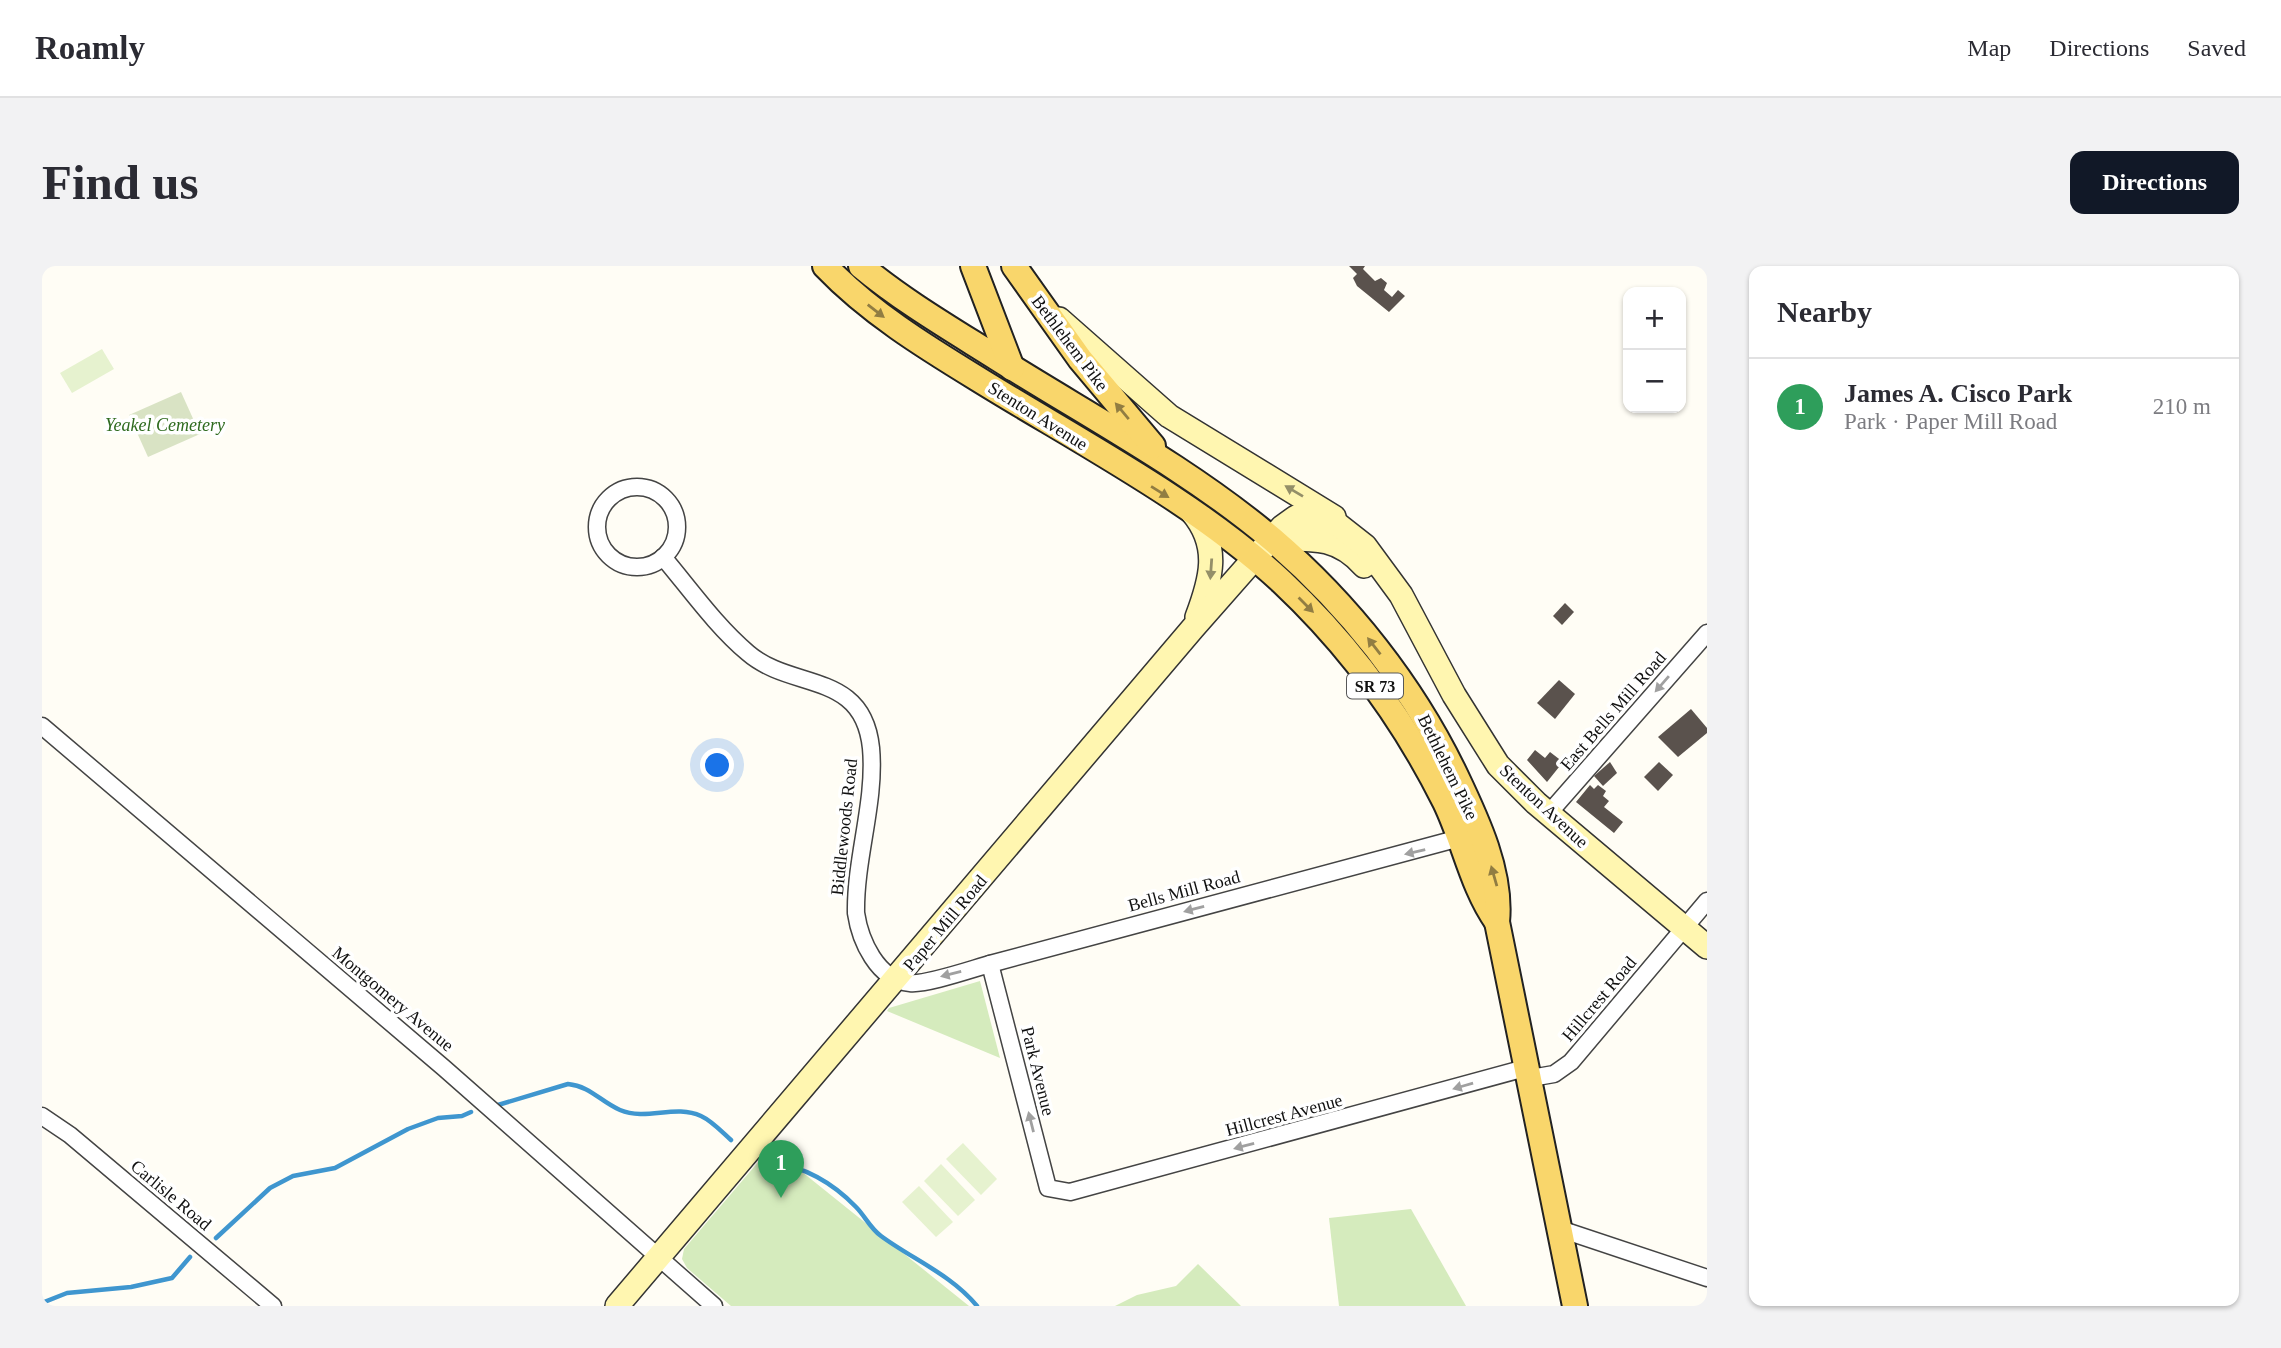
<!DOCTYPE html>
<html lang="en">
<head>
<meta charset="utf-8">
<style>
  :root { --surface:#fff; --page:#f2f2f3; --text:#2b2b33; --muted:#7c7c81; --line:#e1e1e2; --accent:#111827 }
  body { margin:0; font-family:"Times New Roman",serif; background:var(--page); color:var(--text) }
  .controls { position:absolute; right:21px; top:21px; display:grid; overflow:hidden; border-radius:14px; box-shadow:0 2px 5px #0004 }
  .controls button { width:63px; height:63px; display:grid; place-items:center; padding:0; border:0; border-bottom:2px solid var(--line); background:var(--surface); color:var(--text); font:35px sans-serif }
  .you { position:absolute; left:676px; top:500px; width:24px; height:24px; margin:-18px; border:5px solid #fff; border-radius:50%; background:#1a73e8; box-shadow:0 0 0 10px #1a73e833 }
  .badge { display:grid; place-items:center; width:46px; height:46px; border-radius:50%; background:var(--accent); color:#fff; font-size:23px; font-weight:700 }
  .pin { position:absolute; translate:-50% -58px; filter:drop-shadow(0 2px 4px #0008) }
  .pin::after { content:''; position:absolute; top:37px; width:24px; height:21px; background:inherit; clip-path:polygon(0 0,100% 0,50% 100%) }
  .list { margin:0; padding:0; list-style:none }
  h2 { display:flex; justify-content:space-between; align-items:center; height:91px; margin:0; padding:0 28px; font-size:30px }
  h2 small { font-size:23px; font-weight:400; color:var(--muted) }
  .list li { display:grid; grid-template-columns:46px 1fr auto; gap:21px; align-items:center; box-sizing:border-box; height:98px; padding:0 28px; border-top:2px solid var(--line) }
  .list b { display:block; font-size:26px; white-space:nowrap }
  .list p { margin:0; font-size:23px; white-space:nowrap; color:var(--muted) }
  .list em { font-size:23px; font-style:normal; color:var(--muted) }
  .map { position:relative; flex:none; width:1665px; height:1040px; overflow:hidden; border-radius:14px }
  header { display:flex; align-items:center; gap:42px; box-sizing:border-box; height:98px; padding:0 35px; background:var(--surface); border-bottom:2px solid var(--line) }
  header strong { font-size:33px }
  nav { display:flex; gap:38px; margin-inline-start:auto; font-size:24px }
  .intro { display:flex; align-items:center; justify-content:space-between; box-sizing:border-box; height:168px; padding:0 42px }
  h1 { margin:0; font-size:49px }
  .button { padding:18px 32px; border-radius:14px; background:var(--accent); color:#fff; font-size:24px; font-weight:700 }
  main { display:flex; gap:42px; padding:0 42px }
  aside { flex:1; background:var(--surface); border-radius:14px; box-shadow:0 2px 5px #0004 }
  .map>svg:first-child { display:block }
  .green { fill:#d5ebbd }
  .cemetery { fill:#d9e3c4 }
  .pitch { fill:#e6f2cf }
  .lines { fill:none; stroke-linecap:round; stroke-linejoin:round }
  .stream { stroke:#3f96cf; stroke-width:4.5 }
  .building { fill:#5a524d }
  .street-casing { stroke:#444; stroke-width:19 }
  .secondary-casing { stroke:#333; stroke-width:26 }
  .primary-casing { stroke:#222; stroke-width:28 }
  .street { stroke:#fff; stroke-width:16 }
  .secondary { stroke:#fff6b0; stroke-width:23 }
  .primary { stroke:#f9d66b; stroke-width:24 }
  .oneway { fill:#917d42 }
  .oneway2 { fill:#948f68 }
  .oneway3 { fill:#a0a0a0 }
  .labels { text-anchor:middle; dominant-baseline:central; stroke-width:7; stroke-linejoin:round; paint-order:stroke }
  .shield { fill:#fff; stroke:#585858; stroke-width:2 }
  .shield-label { font-size:16px; font-weight:bold; fill:#111 }
  .street-label { font-size:18px; fill:#111; stroke:#fff }
  .park-label { font-size:18px; font-style:italic; fill:#2f6b1f; stroke:#fff }
</style>
</head>
<body>
<header>
<strong>Roamly</strong>
<nav><a>Map</a><a>Directions</a><a>Saved</a></nav>
</header>
<div class="intro"><h1>Find us</h1><a class="button">Directions</a></div>
<main>
<div class="map">
<svg width="1665" height="1040" viewBox="0 0 1665 1040">
  <rect width="100%" height="100%" fill="#fffdf5"/>
  <g class="green">
    <polygon points="938,715 958,792 845,745 847,742"/>
    <polygon points="729,881 927,1040 689,1040 645,1002 640,993 642,983"/>
    <polygon points="1369,943 1424,1040 1297,1040 1287,952"/>
    <polygon points="1156,998 1199,1040 1073,1040 1095,1029 1134,1020"/>
  </g>
  <polygon class="cemetery" points="139,126 158,168 106,191 87,149"/>
  <g class="pitch">
    <polygon points="60,83 72,103 30,127 18,107"/>
    <polygon points="921,877 955,913 939,929 904,893"/>
    <polygon points="899,898 933,934 916,950 882,915"/>
    <polygon points="877,920 911,956 894,971 860,936"/>
  </g>
  <g class="lines">
    <g class="stream">
      <path d="M456,839L526,818C548,820 559,836 578,844C605,855 633,838 659,850C670,855 680,866 689,874"/>
      <path d="M730,896C762,901 791,917 814,941C823,950 828,962 839,970C870,993 910,1009 935,1040"/>
      <polyline points="174,972 228,922 251,910 293,902 366,863 396,852 420,850 429,846"/>
      <polyline points="0,1037 25,1027 89,1021 130,1012 148,991"/>
    </g>
  </g>
  <g class="building">
    <polygon points="1307,0 1323,0 1321,3 1333,15 1339,12 1345,17 1342,24 1350,31 1356,24 1363,30 1347,46 1315,20 1311,12 1315,8"/>
    <polygon points="1523,337 1532,346 1520,359 1511,350"/>
    <polygon points="1517,414 1533,428 1513,453 1495,437"/>
    <polygon points="1649,443 1665,462 1665,467 1636,491 1616,471"/>
    <polygon points="1493,484 1503,492 1508,486 1521,496 1505,516 1485,494"/>
    <polygon points="1568,496 1575,507 1561,520 1552,510"/>
    <polygon points="1617,496 1631,509 1616,525 1602,511"/>
    <polygon points="1548,519 1552,523 1556,519 1564,525 1561,530 1567,535 1562,541 1581,556 1572,567 1534,536"/>
  </g>
  <g class="lines">
    <g class="street-casing">
      <g id="street">
        <circle cx="595" cy="261" r="40"/>
        <path d="M621,291C648,323 674,360 706,387C750,425 821,404 829,482C834,536 813,592 814,647C818,674 835,714 868,717C884,719 930,703 948,698L1425,570"/>
        <polyline points="0,460 402,802 672,1040"/>
        <polyline points="1507,547 1665,367"/>
        <polyline points="948,698 1006,922 1028,926 1487,801"/>
        <polyline points="1489,812 1512,808 1529,796 1665,635"/>
        <polyline points="0,850 28,869 231,1040"/>
        <polyline points="1515,962 1665,1012"/>
      </g>
    </g>
    <g class="secondary-casing">
      <g id="secondary">
        <polyline points="1017,53 1127,150 1292,251"/>
        <path d="M1150,246C1179,280 1169,314 1155,351"/>
        <path d="M1230,273C1268,273 1295,269 1322,300"/>
        <polyline points="575,1040 1151,362 1240,261 1254,251 1272,251 1295,258 1323,280 1359,329 1412,429 1456,499 1494,537 1665,681"/>
      </g>
    </g>
    <g class="primary-casing">
      <g id="primary">
        <path d="M783,0C827,46 882,80 936,113C1036,175 1154,236 1240,316C1306,378 1362,454 1403,536C1422,575 1430,621 1455,656"/>
        <path d="M819,0C861,35 909,63 955,92C1047,150 1147,203 1230,273C1306,338 1371,420 1414,510C1435,554 1460,607 1455,656L1533,1040"/>
        <polyline points="931,0 970,102"/>
        <polyline points="972,0 1038,93 1111,180"/>
      </g>
    </g>
    <use href="#street" class="street"/>
    <use href="#secondary" class="secondary"/>
    <use href="#primary" class="primary"/>
  </g>
  <defs><path id="oneway-solid" d="M-6-.8H1V-3.2L6.5 0L1 3.2V.8H-6Z" transform="scale(1.75)"/></defs>
  <g class="oneway">
    <use href="#oneway-solid" transform="translate(834 45) rotate(38)"/>
    <use href="#oneway-solid" transform="translate(1080 145) rotate(-130)"/>
    <use href="#oneway-solid" transform="translate(1118 226) rotate(32)"/>
    <use href="#oneway-solid" transform="translate(1264 339) rotate(45)"/>
    <use href="#oneway-solid" transform="translate(1332 380) rotate(-128)"/>
    <use href="#oneway-solid" transform="translate(1452 610) rotate(-106)"/>
  </g>
  <g class="oneway2">
    <use href="#oneway-solid" transform="translate(1252 225) rotate(-149)"/>
    <use href="#oneway-solid" transform="translate(1169 303) rotate(94)"/>
  </g>
  <g class="oneway3">
    <use href="#oneway-solid" transform="translate(1620 418) rotate(131)"/>
    <use href="#oneway-solid" transform="translate(1373 586) rotate(167)"/>
    <use href="#oneway-solid" transform="translate(1152 643) rotate(165)"/>
    <use href="#oneway-solid" transform="translate(909 708) rotate(166)"/>
    <use href="#oneway-solid" transform="translate(1421 820) rotate(164)"/>
    <use href="#oneway-solid" transform="translate(989 856) rotate(-104)"/>
    <use href="#oneway-solid" transform="translate(1202 880) rotate(165)"/>
  </g>
  <g class="labels">
    <rect class="shield" x="1305" y="407.5" width="56" height="25" rx="5"/>
    <g class="shield-label">
      <text x="1333" y="420">SR 73</text>
    </g>
    <g class="street-label">
      <text transform="translate(1028 77) rotate(53)">Bethlehem Pike</text>
      <text transform="translate(996 150) rotate(32)">Stenton Avenue</text>
      <text transform="translate(1571 445) rotate(-49)">East Bells Mill Road</text>
      <text transform="translate(1406 501) rotate(64)">Bethlehem Pike</text>
      <text transform="translate(1502 540) rotate(43)">Stenton Avenue</text>
      <text transform="translate(802 561) rotate(-84)">Biddlewoods Road</text>
      <text transform="translate(1142 625) rotate(-15)">Bells Mill Road</text>
      <text transform="translate(903 657) rotate(-50)">Paper Mill Road</text>
      <text transform="translate(351 733) rotate(40)">Montgomery Avenue</text>
      <text transform="translate(1557 733) rotate(-50)">Hillcrest Road</text>
      <text transform="translate(996 805) rotate(76)">Park Avenue</text>
      <text transform="translate(1242 849) rotate(-15)">Hillcrest Avenue</text>
      <text transform="translate(129 929) rotate(40)">Carlisle Road</text>
    </g>
    <g class="park-label">
      <text x="123" y="159">Yeakel Cemetery</text>
    </g>
  </g>
</svg>
<div class="controls">
<button>+</button>
<button>−</button>
</div>
<div class="you"></div>
<div class="pin badge" style="left:739px;top:932px;background:#2e9e5b">1</div>
</div>
<aside>
<h2>Nearby<small></small></h2>
<ul class="list">
<li><span class="badge" style="background:#2e9e5b">1</span><div><b>James A. Cisco Park</b><p>Park · Paper Mill Road</p></div><em>210 m</em></li>
</ul>
</aside>
</main>
</body>
</html>
